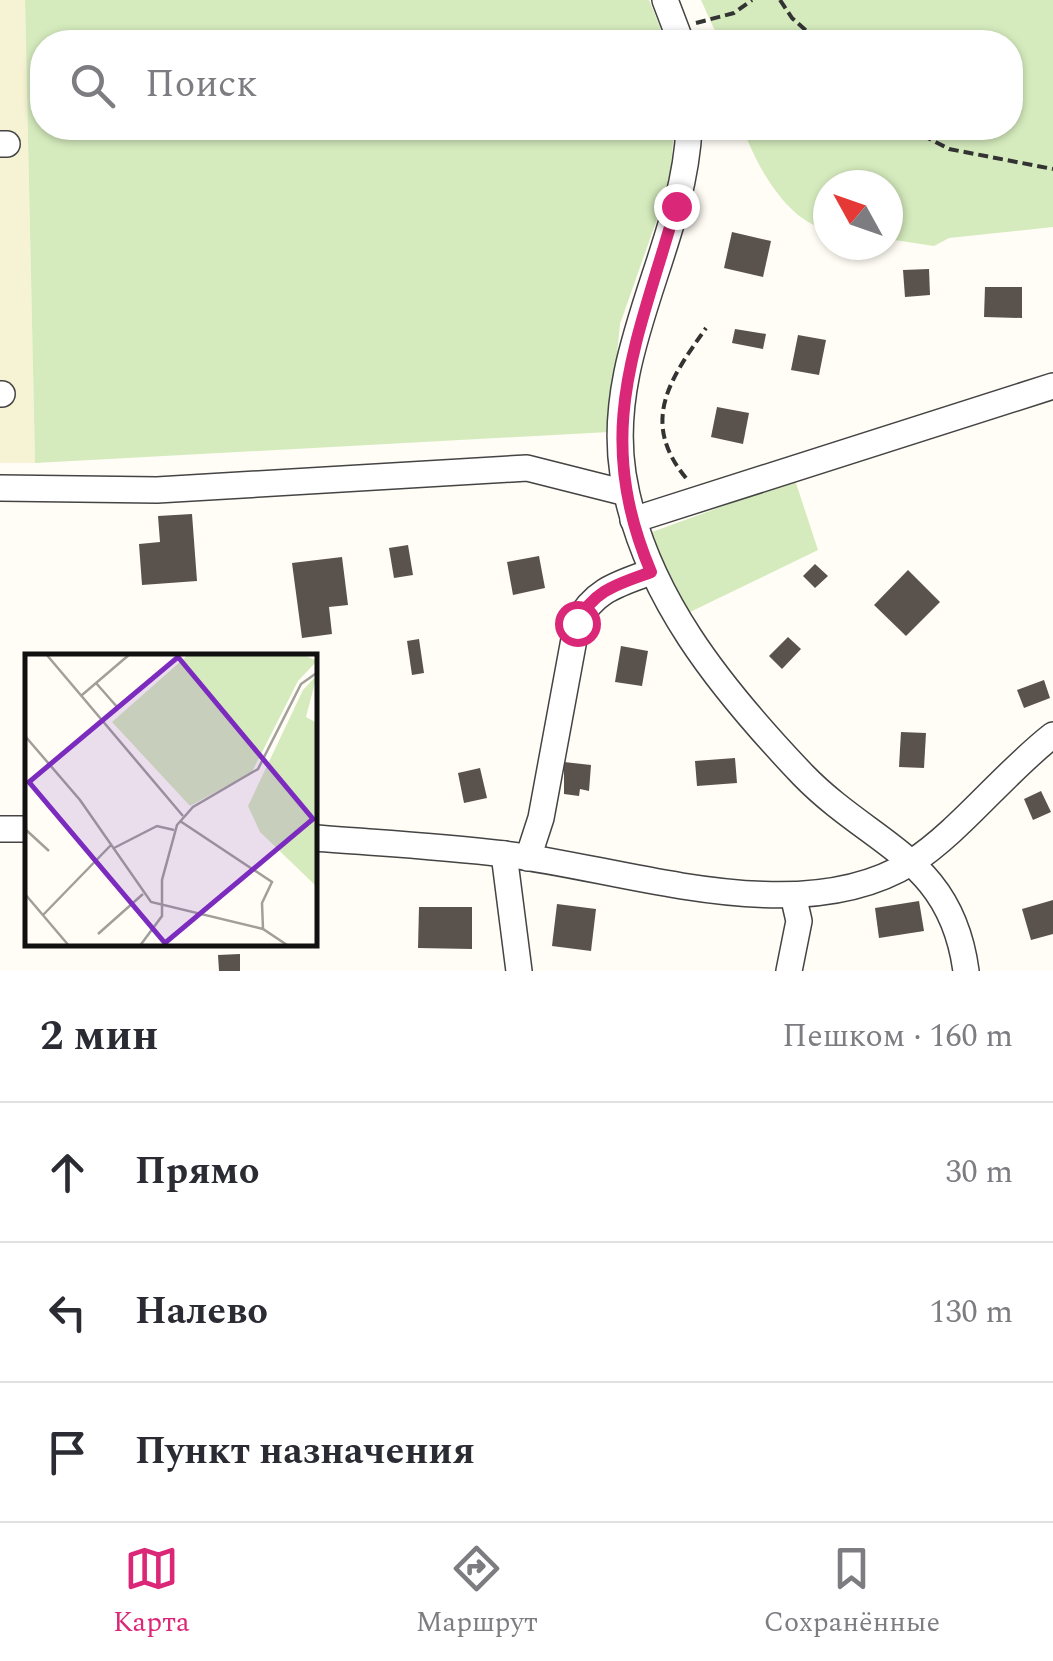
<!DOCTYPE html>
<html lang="ru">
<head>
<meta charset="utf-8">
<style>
  :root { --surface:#fff; --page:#f7f7f7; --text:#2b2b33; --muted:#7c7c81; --line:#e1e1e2; --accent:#db2777 }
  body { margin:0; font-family:Spectral,serif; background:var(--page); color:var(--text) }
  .compass { position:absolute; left:813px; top:170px; width:90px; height:90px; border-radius:50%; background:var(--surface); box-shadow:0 2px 8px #0004; rotate:310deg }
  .stop { position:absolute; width:30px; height:30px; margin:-22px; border:8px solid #db2777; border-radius:50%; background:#fff }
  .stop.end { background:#db2777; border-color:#fff; box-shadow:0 2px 10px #0008 }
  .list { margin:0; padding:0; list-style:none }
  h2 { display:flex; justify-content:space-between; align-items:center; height:130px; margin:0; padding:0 40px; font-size:42px }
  h2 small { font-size:32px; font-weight:400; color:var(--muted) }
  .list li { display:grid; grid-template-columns:65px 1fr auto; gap:30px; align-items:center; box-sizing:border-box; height:140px; padding:0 40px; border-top:2px solid var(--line) }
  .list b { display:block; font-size:38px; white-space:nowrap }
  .list em { font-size:32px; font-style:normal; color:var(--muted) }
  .icon { flex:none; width:55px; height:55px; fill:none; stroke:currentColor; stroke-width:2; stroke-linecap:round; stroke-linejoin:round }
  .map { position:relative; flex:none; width:1053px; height:971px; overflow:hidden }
  .search { position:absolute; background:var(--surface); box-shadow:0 2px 8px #0004; left:30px; right:30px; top:30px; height:110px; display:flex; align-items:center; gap:25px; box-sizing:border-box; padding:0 35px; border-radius:40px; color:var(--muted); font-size:38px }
  .sheet { height:550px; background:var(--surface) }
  nav { display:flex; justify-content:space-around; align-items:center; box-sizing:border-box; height:140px; border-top:2px solid var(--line); background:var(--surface); font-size:28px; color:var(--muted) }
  nav a { display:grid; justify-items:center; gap:5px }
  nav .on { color:var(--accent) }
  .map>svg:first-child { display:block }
  .farmland { fill:#f6f3d4 }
  .green { fill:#d5ebbd }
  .building { fill:#5a524d }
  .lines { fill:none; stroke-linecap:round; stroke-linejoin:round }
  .minor-casing { stroke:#444; stroke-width:28 }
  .path { stroke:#333; stroke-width:4; stroke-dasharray:10 5; stroke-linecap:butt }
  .minor { stroke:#fff; stroke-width:25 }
  .route { stroke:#db2777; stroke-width:12 }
  .inset-road { fill:none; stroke:#a09f9a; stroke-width:2.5 }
  .view { fill:#7b2cbf; fill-opacity:0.15; stroke:#7b2cbf; stroke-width:5 }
  .inset-edge { fill:none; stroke:#111; stroke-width:5 }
</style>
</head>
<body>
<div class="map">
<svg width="1053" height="971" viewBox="0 0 1053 971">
  <rect width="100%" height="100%" fill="#fffdf5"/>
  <polygon class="farmland" points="0,0 25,0 35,463 0,463"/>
  <g class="green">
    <polygon points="25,0 649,0 666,42 42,42 42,128 674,128 670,182 620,324 609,432 35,463"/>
    <path d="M701,0H1053V227L949,238L934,246L888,239V185H828V230C786,221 756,165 743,128H1010V42H720Z"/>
    <polygon points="795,480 818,550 688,613 666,573 652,532"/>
  </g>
  <g class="building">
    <polygon points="732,232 771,241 763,277 724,268"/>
    <polygon points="929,269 930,295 905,297 903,270"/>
    <polygon points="985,287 1022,287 1022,318 984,317"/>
    <polygon points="735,329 766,334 763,349 732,343"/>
    <polygon points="798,335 826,340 819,375 791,370"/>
    <polygon points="717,407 749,413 743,444 711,437"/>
    <polygon points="192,514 197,581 142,585 139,544 160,542 158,516"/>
    <polygon points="408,545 413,575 394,578 389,548"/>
    <polygon points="539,556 545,588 513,595 507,562"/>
    <polygon points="342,557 348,605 329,607 332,634 302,638 292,563"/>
    <polygon points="815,564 828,576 815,588 803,576"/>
    <polygon points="908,570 940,602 906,636 874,605"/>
    <polygon points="788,637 801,649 782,669 769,656"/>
    <polygon points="419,639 424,673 412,675 407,641"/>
    <polygon points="621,646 648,651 642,686 615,682"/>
    <polygon points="1044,680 1050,698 1024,708 1017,690"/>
    <polygon points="901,732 926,733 924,768 899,767"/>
    <polygon points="735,758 737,783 697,786 695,761"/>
    <polygon points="564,762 591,765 589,791 580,789 579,796 564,794"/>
    <polygon points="480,768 487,798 464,803 458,773"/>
    <polygon points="1041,791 1051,812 1033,820 1024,799"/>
    <polygon points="1053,900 1053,934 1031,940 1022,909"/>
    <polygon points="919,901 924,931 879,938 875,908"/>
    <polygon points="557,904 596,909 591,951 552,946"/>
    <polygon points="419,907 472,907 472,949 418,948"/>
    <polygon points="240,954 240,971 219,971 218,955"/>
  </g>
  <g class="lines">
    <g class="minor-casing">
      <g id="minor">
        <polyline points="665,0 681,42"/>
        <path d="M689,128C684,245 604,353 623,474C642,593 722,690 803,775C872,846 951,858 966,971"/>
        <polyline points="0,144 7,144"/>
        <polyline points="0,394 2,394"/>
        <polyline points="0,488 157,490 527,468 626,493"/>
        <polyline points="633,520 1053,386"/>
        <polyline points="0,829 28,829"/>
        <path d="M315,838C378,843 441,846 504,854C627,869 799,933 912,862C959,832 1006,771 1053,735"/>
        <polyline points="504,854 519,971"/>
        <path d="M528,858L541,818L577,623C594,590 618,584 651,572"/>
        <polyline points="789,971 799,921 793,895"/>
      </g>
    </g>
    <g class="path">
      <polyline points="780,0 792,18 819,42"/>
      <polyline points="696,23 734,13 752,0"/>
      <polyline points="909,128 949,149 1053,169"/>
      <path d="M686,478C639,421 671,378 706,328"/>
    </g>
    <use href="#minor" class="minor"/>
  </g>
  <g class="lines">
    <path class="route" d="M577,623C593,590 618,584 651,572C591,431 638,342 676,206"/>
  </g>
  <g transform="translate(25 654)">
    <rect width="292" height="292" fill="#fffdf5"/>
    <path d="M164,0H277L292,7L273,27L227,118L165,152L87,68ZM292,21L281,63L292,69V233L235,178L223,152L278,36Z" fill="#d5ebbd"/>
    <path class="inset-road" d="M21,0L158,162M71,29L93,54M57,41L105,0M0,82L55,146L126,248L238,275L265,293M155,167L247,228L237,249L238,275M0,175L24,197M89,194L132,172L149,176M0,240L45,293M18,261L87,190M73,280L118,240M114,293L137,262V226L152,171L168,153L233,115L276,30L293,18"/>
    <path class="view" d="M153,3L288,165L140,289L4,128Z"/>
    <rect width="292" height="292" class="inset-edge"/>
  </g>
</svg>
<svg class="compass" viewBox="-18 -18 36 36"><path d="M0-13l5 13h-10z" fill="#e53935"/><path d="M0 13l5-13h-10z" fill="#7c7c81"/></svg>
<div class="stop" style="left:577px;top:623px"></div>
<div class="stop end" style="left:676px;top:206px"></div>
<div class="search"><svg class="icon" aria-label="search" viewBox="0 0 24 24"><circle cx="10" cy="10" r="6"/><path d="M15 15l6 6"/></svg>Поиск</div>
</div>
<section class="sheet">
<h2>2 мин<small>Пешком · 160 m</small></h2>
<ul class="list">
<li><svg class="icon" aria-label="ahead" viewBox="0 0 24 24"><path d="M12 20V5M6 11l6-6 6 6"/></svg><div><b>Прямо</b></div><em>30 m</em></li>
<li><svg class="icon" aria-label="left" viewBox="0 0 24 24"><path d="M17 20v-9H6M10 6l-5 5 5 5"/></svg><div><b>Налево</b></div><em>130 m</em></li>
<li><svg class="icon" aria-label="arrive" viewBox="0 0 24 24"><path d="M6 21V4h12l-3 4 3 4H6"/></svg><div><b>Пункт назначения</b></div></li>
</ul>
</section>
<nav>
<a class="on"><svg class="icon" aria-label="map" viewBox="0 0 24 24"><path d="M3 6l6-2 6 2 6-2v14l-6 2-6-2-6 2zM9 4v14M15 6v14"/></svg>Карта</a>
<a><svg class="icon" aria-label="directions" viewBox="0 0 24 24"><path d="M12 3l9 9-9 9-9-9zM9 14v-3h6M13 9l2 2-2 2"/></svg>Маршрут</a>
<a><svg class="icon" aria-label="saved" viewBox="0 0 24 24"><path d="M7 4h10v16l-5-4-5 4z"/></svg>Сохранённые</a>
</nav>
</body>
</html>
